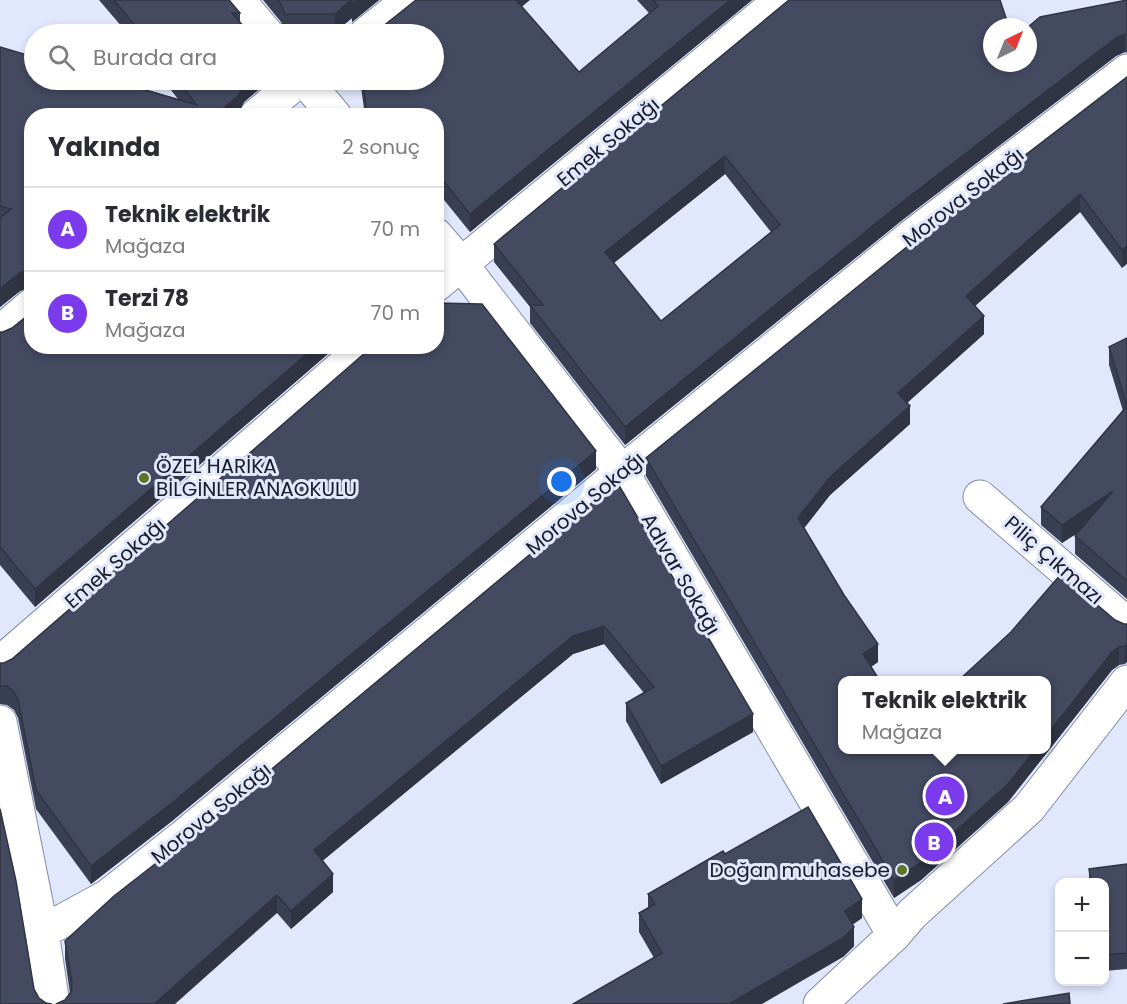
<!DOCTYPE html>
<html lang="tr">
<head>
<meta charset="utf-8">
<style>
  :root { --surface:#fff; --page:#f7f7f7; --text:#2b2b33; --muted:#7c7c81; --line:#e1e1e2; --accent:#7c3aed }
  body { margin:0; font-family:Poppins,sans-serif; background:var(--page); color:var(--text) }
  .controls { position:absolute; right:18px; bottom:18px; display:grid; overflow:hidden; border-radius:12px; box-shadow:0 3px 9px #0003 }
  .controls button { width:54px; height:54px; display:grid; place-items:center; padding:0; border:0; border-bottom:2px solid var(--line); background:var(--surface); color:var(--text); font:30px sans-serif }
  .compass { position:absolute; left:983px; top:18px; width:54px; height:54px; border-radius:50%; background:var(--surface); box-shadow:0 3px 9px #0003; rotate:43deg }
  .you { position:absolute; left:562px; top:482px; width:21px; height:21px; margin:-15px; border:4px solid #fff; border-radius:50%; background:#1a73e8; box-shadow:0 0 0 9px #1a73e833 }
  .badge { display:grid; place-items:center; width:39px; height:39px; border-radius:50%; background:var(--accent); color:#fff; font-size:20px; font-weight:700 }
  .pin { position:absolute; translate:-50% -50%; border:3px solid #fff; box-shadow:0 2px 6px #0006 }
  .popup { position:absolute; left:838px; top:676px; width:213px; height:78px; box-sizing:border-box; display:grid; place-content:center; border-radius:12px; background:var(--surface); filter:drop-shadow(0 2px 4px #0005); font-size:20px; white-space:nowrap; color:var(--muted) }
  .popup b { font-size:22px; color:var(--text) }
  .popup::after { content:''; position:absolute; left:50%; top:100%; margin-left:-12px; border:12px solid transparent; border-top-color:var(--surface) }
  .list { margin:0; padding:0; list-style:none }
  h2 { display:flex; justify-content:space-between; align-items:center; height:78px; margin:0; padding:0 24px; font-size:26px }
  h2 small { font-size:20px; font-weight:400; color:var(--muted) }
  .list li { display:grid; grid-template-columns:39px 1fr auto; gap:18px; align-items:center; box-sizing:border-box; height:84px; padding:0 24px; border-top:2px solid var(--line) }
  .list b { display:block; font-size:22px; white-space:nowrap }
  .list p { margin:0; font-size:20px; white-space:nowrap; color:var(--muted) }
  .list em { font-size:20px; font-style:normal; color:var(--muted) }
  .icon { flex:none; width:33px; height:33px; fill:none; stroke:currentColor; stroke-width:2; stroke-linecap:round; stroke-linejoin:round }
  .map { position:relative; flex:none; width:1127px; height:1004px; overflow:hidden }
  .search { position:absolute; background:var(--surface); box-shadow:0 3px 9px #0003; left:24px; top:24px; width:420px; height:66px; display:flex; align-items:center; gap:15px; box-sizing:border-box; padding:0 21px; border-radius:33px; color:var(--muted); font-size:22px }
  .panel { position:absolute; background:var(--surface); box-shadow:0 3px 9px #0003; left:24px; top:108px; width:420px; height:246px; border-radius:24px }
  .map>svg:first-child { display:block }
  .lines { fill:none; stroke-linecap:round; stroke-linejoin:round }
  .minor-casing { stroke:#858ca5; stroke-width:35 }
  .minor { stroke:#fff; stroke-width:33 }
  .wall { fill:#3a4053; fill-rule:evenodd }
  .shaded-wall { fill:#303443 }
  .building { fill:#444a60; stroke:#303443; stroke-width:1.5; fill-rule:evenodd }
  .poi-dot { fill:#5e7425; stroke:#e1e7fd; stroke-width:2 }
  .labels { text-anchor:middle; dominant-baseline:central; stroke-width:6; stroke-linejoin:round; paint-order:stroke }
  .street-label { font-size:20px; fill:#181b24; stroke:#e1e7fd }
  .poi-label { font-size:20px; fill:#181b24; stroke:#e1e7fd; text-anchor:start }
</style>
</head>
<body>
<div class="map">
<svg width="1127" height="1004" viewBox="0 0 1127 1004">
  <rect width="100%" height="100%" fill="#e1e7fd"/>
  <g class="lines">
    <g class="minor-casing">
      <g id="minor">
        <polyline points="238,0 267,34"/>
        <polyline points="366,34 409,0"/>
        <polyline points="305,80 335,116"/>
        <polyline points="256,116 299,80"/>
        <polyline points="436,235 461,264 622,472 894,935"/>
        <polyline points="436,285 781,0"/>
        <polyline points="0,332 32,305"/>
        <polyline points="980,497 1127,624"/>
        <polyline points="0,663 366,346"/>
        <polyline points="0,722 42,932 53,1004"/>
        <polyline points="42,932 108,896 184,836 622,472 912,236 1127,71"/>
        <polyline points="820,1004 894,935 912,914 1029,808 1127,682"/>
      </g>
    </g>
    <use href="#minor" class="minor"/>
  </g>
  <g class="wall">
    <polygon points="99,0 229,0 240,13 240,23 250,34 128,34"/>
    <polygon points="263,0 379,0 352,22 352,18 335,32 285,32 281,22"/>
    <polygon points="637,0 752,0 470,232 436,190 436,116 365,116 360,80 434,80 522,7 579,72 649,13"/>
    <path d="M789,0L992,63L1127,0V53L1125,52L1116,56L901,221L625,445L530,323V307L494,262V244ZM725,174L771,232L661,321L614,263Z"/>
    <polygon points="0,47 178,99 163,80 270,80 244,102 238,114 32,116 32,287 29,287 20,291 0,307"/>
    <polygon points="1127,77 1122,268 1080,212 975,306 984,334 907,403 910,424 830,495 804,528 878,662 871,667 843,750 1047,750 1115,620 1124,624 1127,624 1125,664 1119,665 1112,670 1008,802 921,880 894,898 646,476 646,458"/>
    <polygon points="12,328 32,346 337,346 35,607 0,565 0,332 3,332"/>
    <polygon points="1127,338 1127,599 1075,554 1075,536 1079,532 1062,543 1041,525 1041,507 1123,411 1109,365 1109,347"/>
    <polygon points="596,469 172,821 91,884 36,809 18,718 14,710 7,705 0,704 0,663 4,663"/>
    <polygon points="617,482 753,732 661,784 626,721 626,703 644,693 604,644 573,654 323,860 333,892 291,929 277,913 65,1000 70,993 65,959 65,941"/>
    <polygon points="725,854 862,918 853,924 854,946 843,957 654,958 639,932 639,913 648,908 648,894"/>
    <polygon points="1127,864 1127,969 1104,971 1104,882 1089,882 1089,869"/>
  </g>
  <g class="shaded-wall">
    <polygon points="352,0 352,18 335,32 335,14"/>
    <polygon points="357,0 379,0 352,22 352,4"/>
    <polygon points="513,0 530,0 513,14"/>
    <polygon points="730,0 752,0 470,232 470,214"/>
    <polygon points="1125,34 1125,52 1116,56 901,221 625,445 625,427 901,203 1116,38"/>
    <polygon points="249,80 270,80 244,102 238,114 236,116 214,116"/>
    <polygon points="725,156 725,174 605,270 605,252"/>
    <polygon points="1080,194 1080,212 966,314 966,296"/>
    <polygon points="1127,246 1127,264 1122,268 1122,250"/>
    <polygon points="29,268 29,287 20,291 0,307 0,289 20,273"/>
    <polygon points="984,316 984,334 898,411 898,393"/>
    <polygon points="316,346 337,346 35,607 35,589"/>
    <polygon points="910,406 910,424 830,495 798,536 798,518 830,477"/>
    <polygon points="596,451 596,469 172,821 91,884 91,866"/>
    <polygon points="1113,491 1113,509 1062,543 1062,525"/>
    <polygon points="604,626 604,644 573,654 314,868 314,850 573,636"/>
    <polygon points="878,644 878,662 863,672 863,654"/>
    <polygon points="1127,644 1127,662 1125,664 1125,646"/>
    <polygon points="1119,647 1119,665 1112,670 1008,802 921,880 894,898 894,880 1035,750 1047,750 1047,735 1112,652"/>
    <polygon points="753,714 753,732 661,784 661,766"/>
    <polygon points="333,874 333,892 291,929 291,911"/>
    <polygon points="277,895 277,913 175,1004 154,1004"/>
    <polygon points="862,899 862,918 845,930 845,911"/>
    <polygon points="854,927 854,946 843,957 762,1004 729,1004"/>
  </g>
  <g class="building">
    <polygon points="114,0 229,0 240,13 232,13 250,34 142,34"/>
    <polygon points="278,0 351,0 335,14 285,14 281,4"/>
    <polygon points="416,0 516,0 579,72 658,6 653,0 730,0 470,214 436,172 436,116 367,116 363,80 434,80 434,34 368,34 377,31"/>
    <path d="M789,0H1000L1009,27H992V63H1028V27L1040,17L1127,0V35L1125,34L1116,38L901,203L625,427L530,305H543L494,244ZM725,156L780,225L661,321L605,252Z"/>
    <polygon points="356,31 368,34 357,34"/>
    <polygon points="0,47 34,57 34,80 111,80 197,105 177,80 249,80 244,84 238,96 214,116 32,116 32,269 29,268 20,273 0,289 0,218 11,209 0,206"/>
    <polygon points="1127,77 1127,246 1122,250 1080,194 966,296 984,316 898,393 910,406 830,477 798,518 844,595 878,644 863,654 880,681 843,681 843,750 1035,750 1008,784 921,862 894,880 646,458 924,233"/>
    <polygon points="436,303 482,304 596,451 172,803 91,866 36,790 18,700 14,692 7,686 0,686 0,663 4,663 12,659 373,346 436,346"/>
    <polygon points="32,312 32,346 316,346 35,589 0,547 0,332 3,332 12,328"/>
    <polygon points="1127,338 1127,581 1075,536 1113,491 1062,525 1041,507 1127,406 1109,347"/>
    <polygon points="617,482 753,714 661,766 626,703 654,687 604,626 573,636 314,850 333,874 291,911 277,895 154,1004 56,1004 65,1000 71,992 72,983 65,941 114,896 196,832"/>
    <polygon points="1061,574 1115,620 1124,624 1127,624 1127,644 1125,646 1119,647 1112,652 1047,735 1047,681 958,681 1011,632"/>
    <polygon points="808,807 862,899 845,911 854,927 843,938 729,1004 573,1004 662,953 639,913 655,904 648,894 723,851 725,854"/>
    <polygon points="0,809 16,881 34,989 39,998 46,1003 52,1004 0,1004"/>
    <polygon points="1127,864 1127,953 1104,955 1104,882 1091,882 1089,869"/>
    <polygon points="1069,993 1070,1004 1003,1004"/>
  </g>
  <g class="poi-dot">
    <circle cx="144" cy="478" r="6"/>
    <circle cx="902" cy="870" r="6"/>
  </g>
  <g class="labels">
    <g class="street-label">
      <text transform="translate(608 142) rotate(-40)">Emek Sokağı</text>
      <text transform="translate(963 197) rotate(-38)">Morova Sokağı</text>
      <text transform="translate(585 503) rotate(-40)">Morova Sokağı</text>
      <text transform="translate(1054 560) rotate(41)">Piliç Çıkmazı</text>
      <text transform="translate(115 563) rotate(-41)">Emek Sokağı</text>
      <text transform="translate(681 574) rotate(60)">Adıvar Sokağı</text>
      <text transform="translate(211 813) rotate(-39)">Morova Sokağı</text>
    </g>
    <g class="poi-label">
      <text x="156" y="466">ÖZEL HARİKA<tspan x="156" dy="23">BİLGİNLER ANAOKULU</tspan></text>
      <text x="890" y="870" text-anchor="end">Doğan muhasebe</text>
    </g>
  </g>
</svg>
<div class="controls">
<button>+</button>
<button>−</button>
</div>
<svg class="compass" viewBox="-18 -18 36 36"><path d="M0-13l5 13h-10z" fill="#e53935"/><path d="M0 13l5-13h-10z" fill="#7c7c81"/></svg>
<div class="you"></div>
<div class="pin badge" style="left:945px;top:796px">A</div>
<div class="popup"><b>Teknik elektrik</b>Mağaza</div>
<div class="pin badge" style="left:934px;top:842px">B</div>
<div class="search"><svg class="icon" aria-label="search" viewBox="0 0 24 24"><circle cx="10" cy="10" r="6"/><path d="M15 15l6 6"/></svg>Burada ara</div>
<section class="panel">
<h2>Yakında<small>2 sonuç</small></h2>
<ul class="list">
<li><span class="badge">A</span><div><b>Teknik elektrik</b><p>Mağaza</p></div><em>70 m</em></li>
<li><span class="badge">B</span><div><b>Terzi 78</b><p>Mağaza</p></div><em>70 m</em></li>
</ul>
</section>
</div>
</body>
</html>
